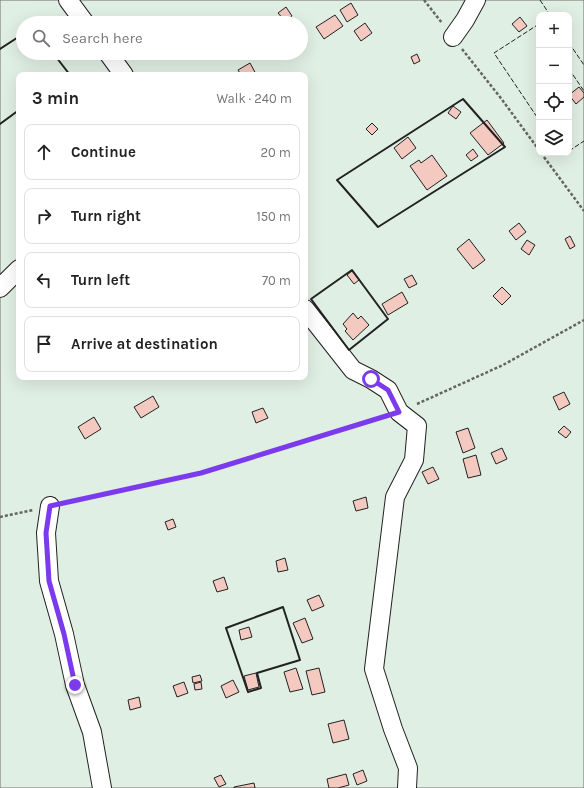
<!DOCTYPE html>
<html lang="en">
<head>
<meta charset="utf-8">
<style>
  :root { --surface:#fff; --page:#f2f2f2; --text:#222; --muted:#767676; --line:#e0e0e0 }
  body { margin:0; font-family:Karla,sans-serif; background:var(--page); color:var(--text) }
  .controls { position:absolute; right:12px; top:12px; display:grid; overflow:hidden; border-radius:8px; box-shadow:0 4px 16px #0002 }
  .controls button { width:36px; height:36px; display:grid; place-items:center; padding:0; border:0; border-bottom:1px solid var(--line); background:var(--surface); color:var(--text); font:20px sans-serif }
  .stop { position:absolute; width:12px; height:12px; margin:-9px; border:3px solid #7c3aed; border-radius:50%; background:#fff }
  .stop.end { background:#7c3aed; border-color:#fff; box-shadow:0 1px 4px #0008 }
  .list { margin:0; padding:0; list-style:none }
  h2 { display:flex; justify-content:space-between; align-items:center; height:52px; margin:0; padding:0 16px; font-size:17px }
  h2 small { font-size:13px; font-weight:400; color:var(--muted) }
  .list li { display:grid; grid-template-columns:26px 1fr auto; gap:12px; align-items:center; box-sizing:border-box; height:56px; margin:0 8px 8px; padding:0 8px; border:1px solid var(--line); border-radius:8px }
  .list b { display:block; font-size:15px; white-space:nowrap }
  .list em { font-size:13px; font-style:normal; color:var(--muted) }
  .icon { flex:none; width:22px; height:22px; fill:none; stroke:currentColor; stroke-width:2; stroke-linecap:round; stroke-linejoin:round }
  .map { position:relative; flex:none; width:584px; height:788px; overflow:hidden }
  .search { position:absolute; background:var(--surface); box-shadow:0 4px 16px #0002; left:16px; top:16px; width:292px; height:44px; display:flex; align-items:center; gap:10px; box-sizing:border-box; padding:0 14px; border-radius:22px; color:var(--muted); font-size:15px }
  .panel { position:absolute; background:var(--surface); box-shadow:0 4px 16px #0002; left:16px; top:72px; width:292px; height:308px; border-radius:8px }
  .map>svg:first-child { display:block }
  .grass { fill:#e0efe3; stroke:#6f6f6f; fill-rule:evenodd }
  .building { fill:#f3c9c0; stroke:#222 }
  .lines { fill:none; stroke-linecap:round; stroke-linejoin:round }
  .minor-casing { stroke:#222; stroke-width:20 }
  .path { stroke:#646464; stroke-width:2.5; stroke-dasharray:3 2; stroke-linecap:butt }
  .minor { stroke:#fff; stroke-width:18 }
  .fence { stroke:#222; stroke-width:1; stroke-dasharray:5 2; stroke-linecap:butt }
  .wall { stroke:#222; stroke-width:2 }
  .route { stroke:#7c3aed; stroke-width:5 }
</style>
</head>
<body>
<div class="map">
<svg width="584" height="788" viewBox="0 0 584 788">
  <rect width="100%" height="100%" fill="#fff"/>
  <path class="grass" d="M0,0H584V788H0ZM539,15H569V153H539ZM23,23H301V53H23ZM19,75H305V377H19Z"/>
  <g class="building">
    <polygon points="351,3 358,15 347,22 340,10"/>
    <polygon points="286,7 292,16 285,21 278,13"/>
    <polygon points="335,15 343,26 324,39 316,27"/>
    <polygon points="520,17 527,26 519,32 512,24"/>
    <polygon points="365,23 372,33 361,41 354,31"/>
    <polygon points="417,54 420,61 414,64 411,57"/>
    <polygon points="250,63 256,74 253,75 241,75 238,70"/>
    <polygon points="579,87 584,93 584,97 576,104 569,95"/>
    <polygon points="453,106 461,112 456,119 448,113"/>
    <polygon points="487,120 504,143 488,155 470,133"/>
    <polygon points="372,123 378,129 372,135 366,129"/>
    <polygon points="408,137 416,148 402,159 394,148"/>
    <polygon points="473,149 478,156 471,161 466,155"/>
    <polygon points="432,155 447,176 427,190 410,166 419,160 421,163"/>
    <polygon points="519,223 526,232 516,240 509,231"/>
    <polygon points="570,236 575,246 570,249 565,239"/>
    <polygon points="469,239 485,260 473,269 457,249"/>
    <polygon points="527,240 535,245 529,255 521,249"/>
    <polygon points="352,271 359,280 354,284 347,275"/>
    <polygon points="412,275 417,284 409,288 404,279"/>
    <polygon points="502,287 511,296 502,305 493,296"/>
    <polygon points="402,292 408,303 388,315 382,304"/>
    <polygon points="353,313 358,319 361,316 369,325 353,340 345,331 347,329 343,324"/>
    <polygon points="564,392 570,404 559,410 553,397"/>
    <polygon points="153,396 159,407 141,418 134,407"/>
    <polygon points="263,408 268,418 256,423 252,412"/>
    <polygon points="94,417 101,429 85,439 78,427"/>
    <polygon points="564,426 571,432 566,438 558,432"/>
    <polygon points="468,428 475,448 463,453 456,432"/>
    <polygon points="502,448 507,459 496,464 491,453"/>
    <polygon points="476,455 481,475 468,478 463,459"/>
    <polygon points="433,467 439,479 428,484 422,472"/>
    <polygon points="366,497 368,508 356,511 353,501"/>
    <polygon points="173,519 176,527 168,530 165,522"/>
    <polygon points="285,558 288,570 278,572 276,561"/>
    <polygon points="224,577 228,589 217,592 213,581"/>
    <polygon points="319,595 324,606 312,611 307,600"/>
    <polygon points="305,618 313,639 302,643 293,623"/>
    <polygon points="249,627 252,637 241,640 239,630"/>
    <polygon points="296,668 303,689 290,692 284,672"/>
    <polygon points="319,668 325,692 312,695 306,671"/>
    <polygon points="256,673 259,687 248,690 244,676"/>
    <polygon points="200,675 202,681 193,683 192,677"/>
    <polygon points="233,680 239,692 226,698 221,686"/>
    <polygon points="184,682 188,693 177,697 173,686"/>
    <polygon points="201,682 202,689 195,690 194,684"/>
    <polygon points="139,697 141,707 130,710 128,700"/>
    <polygon points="344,720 349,739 333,743 328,724"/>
    <polygon points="363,770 367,781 357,785 353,774"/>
    <polygon points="346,774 349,785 338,788 329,788 327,779"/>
    <polygon points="221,775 226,784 219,787 214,778"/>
    <polygon points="254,783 255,788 234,788 234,787"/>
  </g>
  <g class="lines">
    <g class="minor-casing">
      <g id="minor">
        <polyline points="68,0 85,23"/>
        <polyline points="453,37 465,20 476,0"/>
        <polyline points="108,53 124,75"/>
        <polyline points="0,288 19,269"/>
        <polyline points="305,309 353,370 371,379 388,390 399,412 417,426 414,460 395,497 374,669 393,729 408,768 407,788"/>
        <polyline points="50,506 46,533 49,581 64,634 75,685 92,732 102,788"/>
      </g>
    </g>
    <g class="path">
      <polyline points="424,0 442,23"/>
      <polyline points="462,49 500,97 539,150"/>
      <polyline points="541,153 584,211"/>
      <polyline points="417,404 503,365 584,320"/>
      <polyline points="65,503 201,473 384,417"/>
      <polyline points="0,517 33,510"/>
    </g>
    <use href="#minor" class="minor"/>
    <g class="fence">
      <polyline points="540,0 550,15"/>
      <polyline points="539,24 494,53 539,120"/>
      <polyline points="569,43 584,65"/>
      <polyline points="569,69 584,91"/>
      <polyline points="569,151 584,141"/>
      <polyline points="561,153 563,155 566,153"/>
    </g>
    <g class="wall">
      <polyline points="0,49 23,34"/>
      <polyline points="53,53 70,75"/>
      <polygon points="463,99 505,147 378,227 337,180"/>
      <polyline points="0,124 19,110"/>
      <polygon points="352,270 388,319 349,350 311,299"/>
      <polygon points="283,607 300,660 257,673 261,688 248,692 226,628"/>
    </g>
  </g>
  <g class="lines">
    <polyline class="route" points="75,685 64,634 49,581 46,533 50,506 201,473 399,412 388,390 371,379"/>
  </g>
</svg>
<div class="controls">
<button>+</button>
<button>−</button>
<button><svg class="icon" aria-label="locate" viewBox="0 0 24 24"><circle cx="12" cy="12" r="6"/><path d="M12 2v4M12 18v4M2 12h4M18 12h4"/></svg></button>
<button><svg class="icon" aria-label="layers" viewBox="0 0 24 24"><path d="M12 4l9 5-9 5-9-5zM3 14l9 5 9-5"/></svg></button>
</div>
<div class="stop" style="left:371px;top:379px"></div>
<div class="stop end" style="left:75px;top:685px"></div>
<div class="search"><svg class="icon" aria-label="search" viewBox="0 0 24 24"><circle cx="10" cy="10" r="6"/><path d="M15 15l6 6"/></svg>Search here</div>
<section class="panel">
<h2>3 min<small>Walk · 240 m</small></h2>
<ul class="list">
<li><svg class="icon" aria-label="ahead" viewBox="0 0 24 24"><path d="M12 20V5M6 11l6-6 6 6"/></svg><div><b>Continue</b></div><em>20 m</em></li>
<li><svg class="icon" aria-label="right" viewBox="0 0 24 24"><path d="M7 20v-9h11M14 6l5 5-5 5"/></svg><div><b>Turn right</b></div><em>150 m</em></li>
<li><svg class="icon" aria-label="left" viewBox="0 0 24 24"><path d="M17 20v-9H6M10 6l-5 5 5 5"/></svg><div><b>Turn left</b></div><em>70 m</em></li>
<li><svg class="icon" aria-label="arrive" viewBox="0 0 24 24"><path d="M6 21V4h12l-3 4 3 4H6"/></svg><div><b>Arrive at destination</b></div></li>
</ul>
</section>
</div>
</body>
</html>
